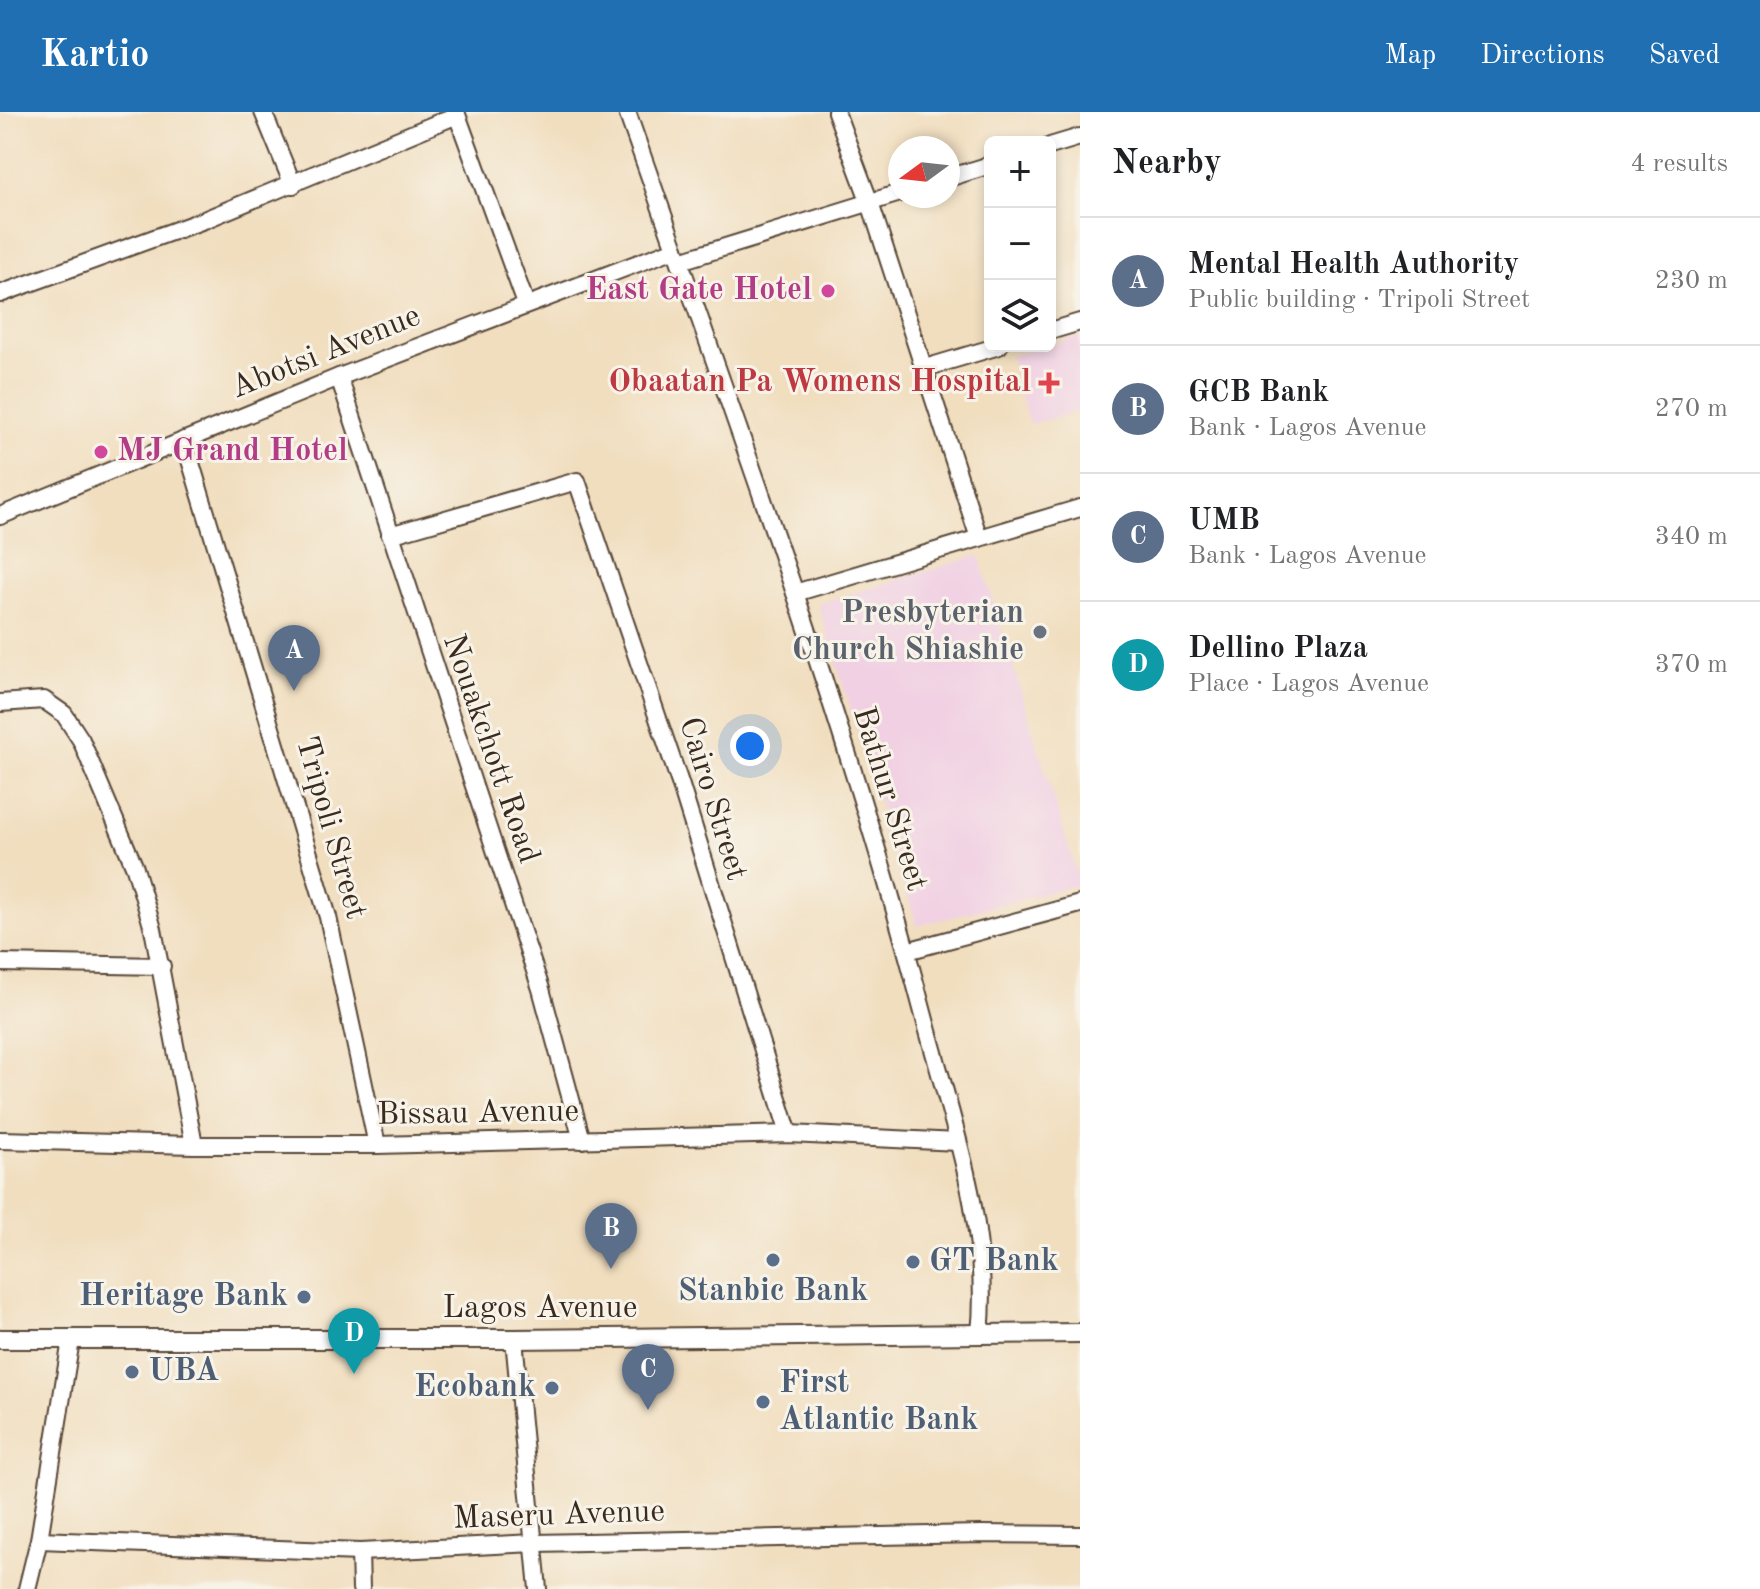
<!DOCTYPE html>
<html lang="en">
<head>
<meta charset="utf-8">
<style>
  :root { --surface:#fff; --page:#f2f2f2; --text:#202124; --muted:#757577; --line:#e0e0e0; --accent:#1f6fb2 }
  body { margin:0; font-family:"Old Standard TT",serif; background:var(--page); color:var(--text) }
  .controls { position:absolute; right:24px; top:24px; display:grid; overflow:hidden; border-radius:12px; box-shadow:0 4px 12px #0003 }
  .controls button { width:72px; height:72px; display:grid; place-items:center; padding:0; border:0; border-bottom:2px solid var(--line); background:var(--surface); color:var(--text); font:40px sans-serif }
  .compass { position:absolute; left:888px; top:24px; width:72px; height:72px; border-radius:50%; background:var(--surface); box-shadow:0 4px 12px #0003; rotate:255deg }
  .you { position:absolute; left:750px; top:634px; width:28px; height:28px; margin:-20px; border:6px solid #fff; border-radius:50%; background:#1a73e8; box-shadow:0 0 0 12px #1a73e833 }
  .badge { display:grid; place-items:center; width:52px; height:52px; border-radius:50%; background:var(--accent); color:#fff; font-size:26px; font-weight:700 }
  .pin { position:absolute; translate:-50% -66px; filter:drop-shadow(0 2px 4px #0008) }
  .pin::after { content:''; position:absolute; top:42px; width:28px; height:24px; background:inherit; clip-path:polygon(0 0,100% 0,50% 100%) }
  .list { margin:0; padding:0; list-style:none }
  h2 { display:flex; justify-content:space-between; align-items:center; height:104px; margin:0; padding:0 32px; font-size:34px }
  h2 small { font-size:26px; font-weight:400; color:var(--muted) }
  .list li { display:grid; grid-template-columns:52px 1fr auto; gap:24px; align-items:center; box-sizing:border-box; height:128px; padding:0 32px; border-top:2px solid var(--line) }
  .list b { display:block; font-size:30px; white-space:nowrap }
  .list p { margin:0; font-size:26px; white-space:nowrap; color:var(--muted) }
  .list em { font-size:26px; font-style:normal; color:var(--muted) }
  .icon { flex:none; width:44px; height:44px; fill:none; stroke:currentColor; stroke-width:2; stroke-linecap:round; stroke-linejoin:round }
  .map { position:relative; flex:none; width:1080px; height:1477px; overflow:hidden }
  header { display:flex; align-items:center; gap:48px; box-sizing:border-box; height:112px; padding:0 40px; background:var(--accent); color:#fff }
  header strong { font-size:38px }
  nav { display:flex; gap:44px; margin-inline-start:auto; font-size:28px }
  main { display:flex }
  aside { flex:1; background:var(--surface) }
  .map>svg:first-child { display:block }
  .built { fill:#f1d0e3 }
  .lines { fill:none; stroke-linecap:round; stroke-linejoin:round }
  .minor-casing { stroke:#564536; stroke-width:20 }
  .tertiary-casing { stroke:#564536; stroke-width:22 }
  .minor { stroke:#fff; stroke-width:16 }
  .tertiary { stroke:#fff; stroke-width:18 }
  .hotel-dot { fill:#d1479c; stroke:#f7f3e8; stroke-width:3 }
  .health-dot { fill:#e0444e; stroke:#f7f3e8; stroke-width:3 }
  .worship-dot { fill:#6b7280; stroke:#f7f3e8; stroke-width:3 }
  .service-dot { fill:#5c6f8a; stroke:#f7f3e8; stroke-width:3 }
  .labels { text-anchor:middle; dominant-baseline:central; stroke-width:6; stroke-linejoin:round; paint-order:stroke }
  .hotel-label { font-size:32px; font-weight:bold; fill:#b23c85; stroke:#f7f3e8; text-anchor:end }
  .street-label { font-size:32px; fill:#3b2a1e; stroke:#f7f3e8 }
  .health-label { font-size:32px; font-weight:bold; fill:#be3a42; stroke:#f7f3e8; text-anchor:end }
  .worship-label { font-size:32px; font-weight:bold; fill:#5b616d; stroke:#f7f3e8; text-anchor:end }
  .service-label { font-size:32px; font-weight:bold; fill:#4e5e75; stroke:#f7f3e8; text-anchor:start }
</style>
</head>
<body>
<header>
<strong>Kartio</strong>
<nav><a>Map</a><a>Directions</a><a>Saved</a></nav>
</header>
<main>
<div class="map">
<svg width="1080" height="1477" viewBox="0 0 1080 1477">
  <rect width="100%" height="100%" fill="#f7f3e8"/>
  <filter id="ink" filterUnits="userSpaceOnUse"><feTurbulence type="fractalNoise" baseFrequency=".0125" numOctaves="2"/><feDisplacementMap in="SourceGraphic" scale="16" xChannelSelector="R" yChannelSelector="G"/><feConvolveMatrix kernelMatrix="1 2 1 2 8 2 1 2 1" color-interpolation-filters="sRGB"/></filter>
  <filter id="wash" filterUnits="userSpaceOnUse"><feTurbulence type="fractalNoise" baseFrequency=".006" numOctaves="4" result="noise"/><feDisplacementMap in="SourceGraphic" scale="32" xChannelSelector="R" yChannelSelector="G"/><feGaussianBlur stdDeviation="1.8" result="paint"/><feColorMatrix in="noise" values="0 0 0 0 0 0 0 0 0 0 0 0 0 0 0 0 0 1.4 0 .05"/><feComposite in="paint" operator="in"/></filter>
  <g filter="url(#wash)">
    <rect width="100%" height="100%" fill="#f1debf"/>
    <g class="built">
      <polygon points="1080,224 1080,299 1029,313 1010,244"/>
      <polygon points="979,443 1080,772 917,814 818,492"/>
    </g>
  </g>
  <g filter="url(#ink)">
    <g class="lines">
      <g class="minor-casing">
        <g id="minor">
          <polyline points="263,0 293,73"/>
          <polyline points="456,0 526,192"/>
          <path d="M627,0C732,301 844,600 925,908C952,1009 991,1117 980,1222"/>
          <polyline points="836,0 870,91 979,426"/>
          <polyline points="1050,34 1080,25"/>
          <polyline points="948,66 990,53"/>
          <polyline points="680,149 900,81"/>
          <polyline points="0,182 204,108 457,3"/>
          <polyline points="1050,219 1080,210"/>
          <polyline points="925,256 999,234"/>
          <polyline points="339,265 541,877 582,1028"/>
          <polyline points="184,328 328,805 377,1033"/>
          <polyline points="0,404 339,265 675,137"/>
          <polyline points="390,423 577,369 680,671 789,1022"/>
          <polyline points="795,481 1080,396"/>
          <polyline points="0,591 44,588 64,602 81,628 135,756 153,817 194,1033"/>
          <polyline points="907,839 1080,792"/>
          <polyline points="0,851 162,854"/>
          <polyline points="0,1028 194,1033 377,1033 789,1022 958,1030"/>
          <polyline points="514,1227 538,1477"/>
          <polyline points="39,1428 360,1440 535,1431 981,1422 1080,1423"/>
          <polyline points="360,1440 361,1477"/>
          <polyline points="27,1477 39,1428 71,1228"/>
        </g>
      </g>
      <g class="tertiary-casing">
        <polyline id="tertiary" points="0,1227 514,1227 1080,1221"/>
      </g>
      <use href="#minor" class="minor"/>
      <use href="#tertiary" class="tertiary"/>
    </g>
  </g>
  <g class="hotel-dot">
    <circle cx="828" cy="179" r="8"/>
    <circle cx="101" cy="340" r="8"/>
  </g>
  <path class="health-dot" d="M1045 259h8v8h8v8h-8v8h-8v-8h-8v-8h8z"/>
  <circle class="worship-dot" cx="1040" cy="520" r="8"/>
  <g class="service-dot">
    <circle cx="773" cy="1148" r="8"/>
    <circle cx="913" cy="1150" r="8"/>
    <circle cx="304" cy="1185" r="8"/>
    <circle cx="132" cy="1260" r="8"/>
    <circle cx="552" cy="1276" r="8"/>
    <circle cx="763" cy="1290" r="8"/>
  </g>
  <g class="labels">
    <g class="hotel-label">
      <text x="812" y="179">East Gate Hotel</text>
      <text x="117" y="340" text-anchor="start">MJ Grand Hotel</text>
    </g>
    <g class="street-label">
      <text transform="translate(326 241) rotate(-22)">Abotsi Avenue</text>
      <text transform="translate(490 637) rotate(71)">Nouakchott Road</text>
      <text transform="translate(712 687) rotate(73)">Cairo Street</text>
      <text transform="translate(889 687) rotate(73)">Bathur Street</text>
      <text transform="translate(330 716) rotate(74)">Tripoli Street</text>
      <text transform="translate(478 1002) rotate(-1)">Bissau Avenue</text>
      <text x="540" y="1197">Lagos Avenue</text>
      <text transform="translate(559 1404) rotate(-2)">Maseru Avenue</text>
    </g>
    <g class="health-label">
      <text x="1031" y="271">Obaatan Pa Womens Hospital</text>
    </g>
    <g class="worship-label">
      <text x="1024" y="502">Presbyterian<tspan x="1024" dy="37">Church Shiashie</tspan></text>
    </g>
    <g class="service-label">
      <text x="929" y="1150">GT Bank</text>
      <text x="773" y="1180" text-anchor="middle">Stanbic Bank</text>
      <text x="288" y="1185" text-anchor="end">Heritage Bank</text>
      <text x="148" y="1260">UBA</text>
      <text x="779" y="1272">First<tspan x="779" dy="37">Atlantic Bank</tspan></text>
      <text x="536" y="1276" text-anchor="end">Ecobank</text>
    </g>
  </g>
</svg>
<div class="controls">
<button>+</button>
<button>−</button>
<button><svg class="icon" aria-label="layers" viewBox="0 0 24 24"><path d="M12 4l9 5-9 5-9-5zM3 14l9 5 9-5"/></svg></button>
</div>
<svg class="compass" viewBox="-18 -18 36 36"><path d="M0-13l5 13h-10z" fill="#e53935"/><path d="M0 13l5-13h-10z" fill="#757577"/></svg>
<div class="you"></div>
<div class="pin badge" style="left:294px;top:579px;background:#5c6f8a">A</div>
<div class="pin badge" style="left:611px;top:1157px;background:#5c6f8a">B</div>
<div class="pin badge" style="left:648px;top:1298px;background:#5c6f8a">C</div>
<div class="pin badge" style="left:354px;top:1262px;background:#0f9aa8">D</div>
</div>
<aside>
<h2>Nearby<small>4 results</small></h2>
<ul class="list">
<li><span class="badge" style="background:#5c6f8a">A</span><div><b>Mental Health Authority</b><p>Public building · Tripoli Street</p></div><em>230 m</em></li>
<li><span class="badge" style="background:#5c6f8a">B</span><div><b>GCB Bank</b><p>Bank · Lagos Avenue</p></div><em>270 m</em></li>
<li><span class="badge" style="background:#5c6f8a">C</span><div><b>UMB</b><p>Bank · Lagos Avenue</p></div><em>340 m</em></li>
<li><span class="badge" style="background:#0f9aa8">D</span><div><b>Dellino Plaza</b><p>Place · Lagos Avenue</p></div><em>370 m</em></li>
</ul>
</aside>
</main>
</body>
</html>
